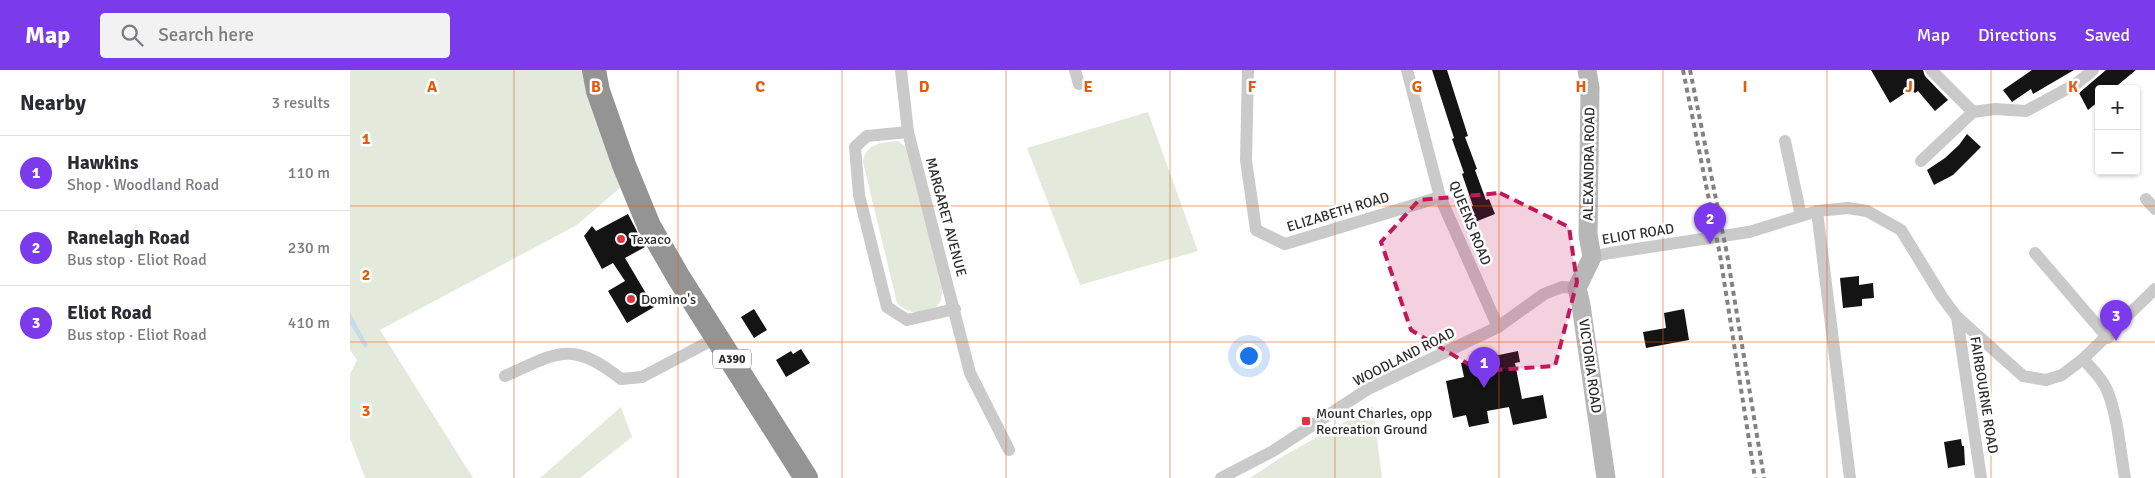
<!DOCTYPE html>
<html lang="en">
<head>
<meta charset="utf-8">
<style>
  :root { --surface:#fff; --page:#f2f2f3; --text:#2b2b33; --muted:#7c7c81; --line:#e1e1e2; --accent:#7c3aed }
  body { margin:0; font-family:Signika,sans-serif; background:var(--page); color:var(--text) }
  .controls { position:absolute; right:15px; top:15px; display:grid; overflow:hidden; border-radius:5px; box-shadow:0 1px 4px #0004 }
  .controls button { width:45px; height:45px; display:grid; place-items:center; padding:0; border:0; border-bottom:1px solid var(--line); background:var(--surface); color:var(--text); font:25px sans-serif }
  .you { position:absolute; left:898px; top:285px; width:18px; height:18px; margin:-12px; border:4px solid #fff; border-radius:50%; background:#1a73e8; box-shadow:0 0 0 8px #1a73e833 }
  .badge { display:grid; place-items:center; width:32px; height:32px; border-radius:50%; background:var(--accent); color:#fff; font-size:16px; font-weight:700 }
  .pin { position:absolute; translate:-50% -41px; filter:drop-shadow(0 1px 2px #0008) }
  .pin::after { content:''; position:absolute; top:26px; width:18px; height:15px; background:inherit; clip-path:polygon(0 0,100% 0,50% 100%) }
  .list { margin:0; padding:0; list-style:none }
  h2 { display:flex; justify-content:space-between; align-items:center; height:65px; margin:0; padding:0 20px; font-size:21px }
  h2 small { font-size:16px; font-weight:400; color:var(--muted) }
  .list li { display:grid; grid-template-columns:32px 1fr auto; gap:15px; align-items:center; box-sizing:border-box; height:75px; padding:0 20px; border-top:1px solid var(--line) }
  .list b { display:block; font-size:19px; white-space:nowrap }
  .list p { margin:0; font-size:16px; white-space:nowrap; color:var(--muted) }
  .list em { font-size:16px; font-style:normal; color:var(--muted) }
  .icon { flex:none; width:28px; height:28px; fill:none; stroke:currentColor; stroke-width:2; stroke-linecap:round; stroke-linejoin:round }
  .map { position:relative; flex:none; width:1805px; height:408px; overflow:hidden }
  header { display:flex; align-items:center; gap:30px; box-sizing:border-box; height:70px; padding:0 25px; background:var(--accent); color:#fff }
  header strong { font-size:24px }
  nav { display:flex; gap:28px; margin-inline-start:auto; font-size:18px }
  .search { width:350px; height:45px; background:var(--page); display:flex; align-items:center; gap:12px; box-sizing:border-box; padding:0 18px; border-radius:5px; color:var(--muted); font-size:19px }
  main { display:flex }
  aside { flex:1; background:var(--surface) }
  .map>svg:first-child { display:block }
  .green { fill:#e3eadb }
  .water { fill:#c7dce9 }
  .building { fill:#141414 }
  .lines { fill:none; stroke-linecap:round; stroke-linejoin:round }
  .street { stroke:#cacaca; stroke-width:12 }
  .secondary { stroke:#b7b7b7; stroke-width:19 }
  .highway { stroke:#949494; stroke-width:24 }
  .rail { stroke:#828282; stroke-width:4; stroke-dasharray:5 4; stroke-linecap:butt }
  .marked { fill:#c2185b; fill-opacity:0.2; stroke:#c2185b; stroke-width:4; stroke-dasharray:10 6; stroke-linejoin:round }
  .grid { fill:none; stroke:#e8590c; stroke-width:1; stroke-opacity:0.55 }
  .poi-dot { fill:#de3541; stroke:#fff; stroke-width:2 }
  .labels { text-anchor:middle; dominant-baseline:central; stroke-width:5; stroke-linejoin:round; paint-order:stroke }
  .shield { fill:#fff; stroke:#6c6c6c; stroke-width:1 }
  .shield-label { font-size:12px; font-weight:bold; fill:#2d2d2d }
  .street-label { font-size:14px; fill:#2d2d2d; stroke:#fff }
  .poi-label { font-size:14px; fill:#2d2d2d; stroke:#fff; text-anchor:start }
  .grid-label { font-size:16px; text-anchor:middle; font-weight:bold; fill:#e8590c; stroke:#fff; stroke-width:5; stroke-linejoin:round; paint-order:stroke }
</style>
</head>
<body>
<header>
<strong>Map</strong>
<div class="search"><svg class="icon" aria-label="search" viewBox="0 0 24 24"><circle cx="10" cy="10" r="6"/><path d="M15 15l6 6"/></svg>Search here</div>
<nav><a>Map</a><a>Directions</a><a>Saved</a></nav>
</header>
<main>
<aside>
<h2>Nearby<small>3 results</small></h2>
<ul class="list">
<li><span class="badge">1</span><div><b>Hawkins</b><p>Shop · Woodland Road</p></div><em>110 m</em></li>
<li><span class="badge">2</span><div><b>Ranelagh Road</b><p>Bus stop · Eliot Road</p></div><em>230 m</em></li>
<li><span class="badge">3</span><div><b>Eliot Road</b><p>Bus stop · Eliot Road</p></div><em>410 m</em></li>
</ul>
</aside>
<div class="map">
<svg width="1805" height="408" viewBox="0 0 1805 408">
  <rect width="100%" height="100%" fill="#fff"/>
  <g class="green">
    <polygon points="0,0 247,0 271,117 227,155 30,260 123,408 15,408 0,368 0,304 7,290 0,280 0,254 15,279 18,275 0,242"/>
    <polygon points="798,42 848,181 730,215 677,78"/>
    <path d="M548,71L556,77L592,215C592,221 592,227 590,232C582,247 557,245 547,233L513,92C515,74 531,72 548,71Z"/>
    <polygon points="1023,336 1032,408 900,408 935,385"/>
    <polygon points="271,337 282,367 230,408 190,408"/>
  </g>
  <polygon class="water" points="0,242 18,275 15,279 0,254"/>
  <g class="building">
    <polygon points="1082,0 1097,0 1118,66 1115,67 1127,99 1125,100 1136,130 1139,129 1145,144 1125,152 1119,137 1123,136 1112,104 1114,103 1102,69 1104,68"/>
    <polygon points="1521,0 1573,0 1575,6 1598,30 1585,41 1568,21 1565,23 1561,19 1540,33"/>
    <polygon points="1682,0 1724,0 1683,24 1681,19 1662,32 1653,20"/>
    <polygon points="1756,0 1786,0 1763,19 1749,19 1749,31 1738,40 1729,23"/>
    <polygon points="1617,64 1631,77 1603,105 1584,115 1577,100 1595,88 1609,75"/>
    <polygon points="278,144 295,177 275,188 304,237 277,253 258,221 275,211 263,193 252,199 234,166 242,156 246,161"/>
    <polygon points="1509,206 1509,215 1523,213 1524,228 1512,229 1512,236 1493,238 1490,208"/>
    <polygon points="404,239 417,260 404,268 391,247"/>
    <polygon points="1334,239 1339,270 1296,278 1293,262 1316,258 1314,243"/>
    <polygon points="451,279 460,293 436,307 426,290 441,281 443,284"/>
    <polygon points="1168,281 1170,292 1165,293 1172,329 1193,325 1197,348 1163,355 1159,337 1137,341 1139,353 1119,357 1116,345 1103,348 1096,311 1114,307 1111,293"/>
    <polygon points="1611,369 1612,376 1614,376 1615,395 1598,398 1594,372"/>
  </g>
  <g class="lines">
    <g class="street">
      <polyline points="551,0 558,62 620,303 659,380"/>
      <polyline points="725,0 729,14"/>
      <polyline points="898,0 896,90 906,160 935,174 1090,127"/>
      <polyline points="1057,0 1090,127 1148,257"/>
      <polyline points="1581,0 1623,42"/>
      <polyline points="1623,42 1645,39 1676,41 1726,14 1743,0"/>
      <polyline points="558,62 517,66 505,77 509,125 537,237 557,250 605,239"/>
      <polyline points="1435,71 1451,146"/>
      <polyline points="1571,91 1623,42"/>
      <polyline points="1796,129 1805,139"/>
      <polyline points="1467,141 1500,408"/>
      <polyline points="1685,183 1758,268"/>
      <polyline points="1242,187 1260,183 1399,162 1467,141 1498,138 1517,141 1551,160 1592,227 1607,247 1673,306 1696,310 1712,305 1733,289 1805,219"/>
      <polyline points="1607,247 1631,408"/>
      <path d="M1733,289C1742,299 1752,308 1757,320C1768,347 1770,380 1775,408"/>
      <path d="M155,306C207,283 221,269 271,309L292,307L368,267"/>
      <polyline points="871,408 923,381 1018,319 1148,257 1194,224 1212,217 1227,218"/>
    </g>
    <polyline class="secondary" points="1237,0 1240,18 1238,165 1242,187 1227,218 1231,235 1256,408"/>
    <polyline class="highway" points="244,0 248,21 274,95 299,156 329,208 456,408"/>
    <g class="rail">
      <polyline points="1333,0 1370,185 1405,408"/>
      <polyline points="1340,0 1377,184 1414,408"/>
    </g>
  </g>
  <path class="marked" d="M1150,123L1219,157L1227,212L1205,296L1130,301L1061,260L1031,172L1069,130Z"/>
  <path class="grid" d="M164,0V408M328,0V408M492,0V408M656,0V408M820,0V408M985,0V408M1149,0V408M1313,0V408M1477,0V408M1641,0V408M0,136H1805M0,272H1805"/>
  <g class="poi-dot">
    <circle cx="271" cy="169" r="5"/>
    <circle cx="281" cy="229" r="5"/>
    <rect x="951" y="346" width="10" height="10" rx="2.5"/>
  </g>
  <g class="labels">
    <rect class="shield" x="363" y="279.5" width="38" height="19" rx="4"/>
    <g class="shield-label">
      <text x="382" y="289">A390</text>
    </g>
    <g class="street-label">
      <text transform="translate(1239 94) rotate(-89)">ALEXANDRA ROAD</text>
      <text transform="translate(988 142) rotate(-17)">ELIZABETH ROAD</text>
      <text transform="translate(596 147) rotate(75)">MARGARET AVENUE</text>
      <text transform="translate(1120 153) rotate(68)">QUEENS ROAD</text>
      <text transform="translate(1288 164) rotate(-9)">ELIOT ROAD</text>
      <text transform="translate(1054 287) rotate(-27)">WOODLAND ROAD</text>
      <text transform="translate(1240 296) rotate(82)">VICTORIA ROAD</text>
      <text transform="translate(1634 325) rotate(81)">FAIRBOURNE ROAD</text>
    </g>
    <g class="poi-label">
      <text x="281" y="169">Texaco</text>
      <text x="291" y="229">Domino's</text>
      <text x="966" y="343">Mount Charles, opp<tspan x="966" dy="16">Recreation Ground</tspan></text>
    </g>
  </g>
  <g class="grid-label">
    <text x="82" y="22">A</text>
    <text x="246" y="22">B</text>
    <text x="410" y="22">C</text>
    <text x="574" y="22">D</text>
    <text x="738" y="22">E</text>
    <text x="902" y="22">F</text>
    <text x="1067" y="22">G</text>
    <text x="1231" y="22">H</text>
    <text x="1395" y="22">I</text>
    <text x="1559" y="22">J</text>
    <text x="1723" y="22">K</text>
    <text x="16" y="74">1</text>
    <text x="16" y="210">2</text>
    <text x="16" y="346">3</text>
  </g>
</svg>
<div class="controls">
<button>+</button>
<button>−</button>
</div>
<div class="you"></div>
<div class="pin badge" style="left:1134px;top:318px">1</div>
<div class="pin badge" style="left:1360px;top:174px">2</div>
<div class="pin badge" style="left:1766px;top:271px">3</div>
</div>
</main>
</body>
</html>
